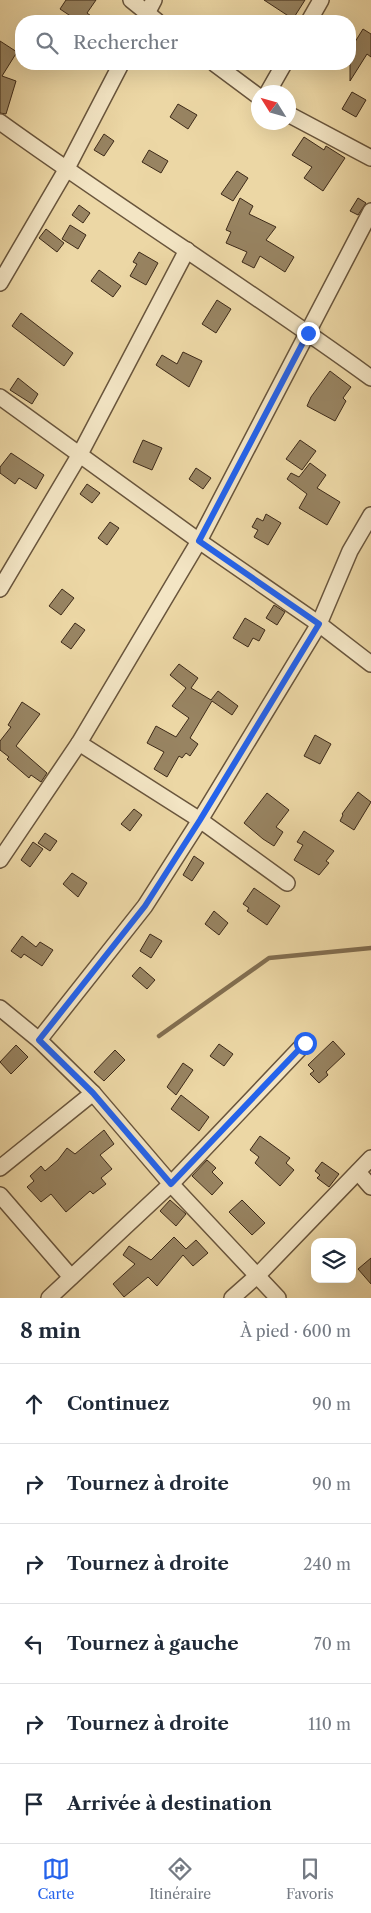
<!DOCTYPE html>
<html lang="fr">
<head>
<meta charset="utf-8">
<style>
  :root { --surface:#fff; --page:#f2f2f3; --text:#1f2937; --muted:#747a83; --line:#e0e1e3; --accent:#2563eb }
  body { margin:0; font-family:"Libre Caslon Text",serif; background:var(--page); color:var(--text) }
  .controls { position:absolute; right:15px; bottom:15px; display:grid; overflow:hidden; border-radius:10px; box-shadow:0 5px 20px #0002 }
  .controls button { width:45px; height:45px; display:grid; place-items:center; padding:0; border:0; border-bottom:1px solid var(--line); background:var(--surface); color:var(--text); font:25px sans-serif }
  .compass { position:absolute; left:251px; top:85px; width:45px; height:45px; border-radius:50%; background:var(--surface); box-shadow:0 5px 20px #0002; rotate:307deg }
  .stop { position:absolute; width:15px; height:15px; margin:-11px; border:4px solid #2563eb; border-radius:50%; background:#fff }
  .stop.end { background:#2563eb; border-color:#fff; box-shadow:0 1px 5px #0008 }
  .list { margin:0; padding:0; list-style:none }
  h2 { display:flex; justify-content:space-between; align-items:center; height:65px; margin:0; padding:0 20px; font-size:21px }
  h2 small { font-size:16px; font-weight:400; color:var(--muted) }
  .list li { display:grid; grid-template-columns:32px 1fr auto; gap:15px; align-items:center; box-sizing:border-box; height:80px; padding:0 20px; border-top:1px solid var(--line) }
  .list b { display:block; font-size:19px; white-space:nowrap }
  .list em { font-size:16px; font-style:normal; color:var(--muted) }
  .icon { flex:none; width:28px; height:28px; fill:none; stroke:currentColor; stroke-width:2; stroke-linecap:round; stroke-linejoin:round }
  .map { position:relative; flex:none; width:371px; height:1298px; overflow:hidden }
  .search { position:absolute; background:var(--surface); box-shadow:0 5px 20px #0002; left:15px; right:15px; top:15px; height:55px; display:flex; align-items:center; gap:12px; box-sizing:border-box; padding:0 18px; border-radius:20px; color:var(--muted); font-size:19px }
  .sheet { height:545px; background:var(--surface) }
  nav { display:flex; justify-content:space-around; align-items:center; box-sizing:border-box; height:70px; border-top:1px solid var(--line); background:var(--surface); font-size:14px; color:var(--muted) }
  nav a { display:grid; justify-items:center; gap:2px }
  nav .on { color:var(--accent) }
  .map>svg:first-child { display:block }
  .lines { fill:none; stroke-linecap:round; stroke-linejoin:round }
  .stream { stroke:#826e50; stroke-width:4.5 }
  .building { fill:#988462; stroke:#3d2a19 }
  .minor-casing { stroke:#69553c; stroke-width:18 }
  .minor { stroke:#f3e5c4; stroke-width:15 }
  .route { stroke:#2563eb; stroke-width:6 }
</style>
</head>
<body>
<div class="map">
<svg width="371" height="1298" viewBox="0 0 371 1298">
  <rect width="100%" height="100%" fill="#ecd7a5"/>
  <filter id="stains"><feTurbulence type="fractalNoise" baseFrequency=".004" numOctaves="4"/><feColorMatrix values="0 0 0 0 .2 0 0 0 0 .09 0 0 0 0 .02 0 0 0 .5 -.17"/></filter>
  <radialGradient id="worn" r=".72"><stop offset=".6" stop-color="#630" stop-opacity="0"/><stop offset="1" stop-color="#630" stop-opacity=".3"/></radialGradient>
  <g class="lines">
    <polyline class="stream" points="159,1036 269,958 371,948"/>
  </g>
  <g class="building">
    <polygon points="66,0 96,0 87,13 98,21 78,21 60,9"/>
    <polygon points="264,0 305,0 293,19"/>
    <polygon points="363,29 371,34 371,57 367,54 350,81 350,50"/>
    <polygon points="0,41 17,52 2,76 16,81 6,114 0,113"/>
    <polygon points="352,92 366,100 356,117 342,109"/>
    <polygon points="178,104 197,115 188,129 170,117"/>
    <polygon points="104,134 114,141 104,156 94,150"/>
    <polygon points="304,137 324,150 326,146 345,158 323,191 304,178 312,167 292,155"/>
    <polygon points="149,150 168,161 161,173 142,162"/>
    <polygon points="237,171 248,178 233,201 221,194"/>
    <polygon points="240,198 253,206 249,214 276,227 266,240 294,257 285,272 260,256 254,268 242,262 247,252 226,243 231,232 226,230"/>
    <polygon points="358,198 366,203 358,215 350,211"/>
    <polygon points="79,205 90,213 83,223 72,215"/>
    <polygon points="70,225 86,235 78,249 62,239"/>
    <polygon points="46,229 64,243 57,252 39,238"/>
    <polygon points="139,252 158,263 146,285 130,276 137,264 133,262"/>
    <polygon points="99,270 121,286 113,297 91,281"/>
    <polygon points="217,300 231,309 216,333 202,324"/>
    <polygon points="21,313 73,353 64,366 12,326"/>
    <polygon points="183,352 202,361 189,387 156,365 162,355 177,364"/>
    <polygon points="330,371 351,387 343,398 346,401 335,421 307,406 311,397"/>
    <polygon points="18,378 38,394 32,404 10,390"/>
    <polygon points="143,440 162,448 152,470 133,462"/>
    <polygon points="300,440 316,451 302,470 286,459"/>
    <polygon points="11,453 44,475 36,489 19,478 15,484 0,473 0,467"/>
    <polygon points="310,463 326,475 317,488 340,502 327,525 299,508 307,494 287,479 291,473 299,477"/>
    <polygon points="196,468 211,478 203,489 189,479"/>
    <polygon points="87,484 100,493 92,503 80,494"/>
    <polygon points="266,514 281,523 268,545 254,537 258,530 252,527 257,518 263,521"/>
    <polygon points="110,522 119,528 107,545 98,538"/>
    <polygon points="62,589 74,598 61,615 49,606"/>
    <polygon points="274,605 285,612 277,625 266,618"/>
    <polygon points="245,618 265,630 259,641 253,638 248,647 233,638"/>
    <polygon points="75,623 85,630 71,649 61,642"/>
    <polygon points="179,664 198,678 191,688 211,700 218,691 238,706 232,715 212,701 190,738 198,744 190,756 186,753 182,758 179,756 167,777 154,769 164,752 147,743 156,726 176,737 189,718 172,706 186,688 170,675"/>
    <polygon points="22,702 40,714 16,746 47,773 41,782 31,775 29,778 7,759 9,757 0,750 0,741 11,727 8,725"/>
    <polygon points="315,735 331,744 320,764 304,756"/>
    <polygon points="358,792 371,802 354,830 340,821 343,815 342,814"/>
    <polygon points="267,793 289,810 276,827 283,832 274,846 263,839 244,823"/>
    <polygon points="134,809 142,815 130,831 121,824"/>
    <polygon points="304,831 334,851 326,861 329,863 319,875 294,860 303,845 297,842"/>
    <polygon points="45,833 57,841 50,851 38,843"/>
    <polygon points="33,842 43,849 30,867 21,860"/>
    <polygon points="194,856 204,863 192,881 183,875"/>
    <polygon points="72,873 87,883 78,897 63,884"/>
    <polygon points="254,888 280,906 267,925 247,911 249,908 243,904"/>
    <polygon points="214,911 228,923 219,935 205,924"/>
    <polygon points="150,934 162,941 151,958 140,951"/>
    <polygon points="22,936 36,947 40,942 53,950 42,966 24,954 21,958 11,951"/>
    <polygon points="140,967 155,980 147,989 132,976"/>
    <polygon points="333,1041 345,1054 326,1072 328,1075 319,1083 310,1074 314,1071 308,1065"/>
    <polygon points="219,1044 233,1054 224,1066 210,1056"/>
    <polygon points="16,1045 28,1057 11,1074 0,1062"/>
    <polygon points="115,1050 125,1060 104,1081 94,1072"/>
    <polygon points="183,1063 193,1070 176,1095 167,1087"/>
    <polygon points="181,1095 209,1117 199,1131 171,1109"/>
    <polygon points="104,1130 114,1144 100,1155 112,1169 101,1178 106,1184 93,1194 90,1191 66,1212 51,1194 41,1202 27,1187 34,1181 30,1176 41,1166 45,1171 58,1160 67,1148 75,1154"/>
    <polygon points="260,1136 290,1158 286,1163 294,1170 280,1186 255,1163 259,1157 250,1150"/>
    <polygon points="207,1160 216,1168 212,1172 223,1183 212,1195 192,1176"/>
    <polygon points="322,1162 339,1174 329,1187 317,1178 320,1175 315,1171"/>
    <polygon points="170,1200 186,1214 176,1226 160,1211"/>
    <polygon points="242,1200 265,1223 252,1235 229,1212"/>
    <polygon points="174,1237 186,1249 196,1240 208,1253 193,1266 183,1255 157,1286 148,1277 124,1297 113,1284 135,1264 123,1255 129,1246 151,1260"/>
    <polygon points="371,1258 371,1284 358,1269"/>
  </g>
  <g class="lines">
    <g class="minor-casing">
      <g id="minor">
        <polyline points="131,0 157,21"/>
        <polyline points="143,21 154,0"/>
        <polyline points="309,21 321,0"/>
        <polyline points="215,64 258,96"/>
        <polyline points="268,92 284,64"/>
        <polyline points="288,114 371,158"/>
        <path d="M0,122C122,210 250,290 371,378"/>
        <polyline points="0,283 66,170 121,64"/>
        <polyline points="0,397 199,541 319,624 371,664"/>
        <polyline points="0,589 80,454 187,250"/>
        <polyline points="79,743 200,820 287,883"/>
        <polyline points="0,860 79,743 199,541 371,211"/>
        <polyline points="0,1008 39,1040 93,1093 171,1184 278,1298"/>
        <polyline points="39,1040 145,906 200,820 319,624 350,551 371,515"/>
        <polyline points="0,1168 93,1093"/>
        <polyline points="358,1172 371,1187"/>
        <polyline points="0,1195 71,1277"/>
        <polyline points="49,1298 171,1184 305,1043"/>
        <polyline points="232,1298 258,1275 371,1158"/>
      </g>
    </g>
    <use href="#minor" class="minor"/>
  </g>
  <g class="lines">
    <polyline class="route" points="305,1043 171,1184 93,1093 39,1040 145,906 200,820 319,624 199,541 308,333"/>
  </g>
  <rect width="100%" height="100%" filter="url(#stains)"/>
  <rect width="100%" height="100%" fill="url(#worn)"/>
</svg>
<div class="controls">
<button><svg class="icon" aria-label="layers" viewBox="0 0 24 24"><path d="M12 4l9 5-9 5-9-5zM3 14l9 5 9-5"/></svg></button>
</div>
<svg class="compass" viewBox="-18 -18 36 36"><path d="M0-13l5 13h-10z" fill="#e53935"/><path d="M0 13l5-13h-10z" fill="#747a83"/></svg>
<div class="stop" style="left:305px;top:1043px"></div>
<div class="stop end" style="left:308px;top:333px"></div>
<div class="search"><svg class="icon" aria-label="search" viewBox="0 0 24 24"><circle cx="10" cy="10" r="6"/><path d="M15 15l6 6"/></svg>Rechercher</div>
</div>
<section class="sheet">
<h2>8 min<small>À pied · 600 m</small></h2>
<ul class="list">
<li><svg class="icon" aria-label="ahead" viewBox="0 0 24 24"><path d="M12 20V5M6 11l6-6 6 6"/></svg><div><b>Continuez</b></div><em>90 m</em></li>
<li><svg class="icon" aria-label="right" viewBox="0 0 24 24"><path d="M7 20v-9h11M14 6l5 5-5 5"/></svg><div><b>Tournez à droite</b></div><em>90 m</em></li>
<li><svg class="icon" aria-label="right" viewBox="0 0 24 24"><path d="M7 20v-9h11M14 6l5 5-5 5"/></svg><div><b>Tournez à droite</b></div><em>240 m</em></li>
<li><svg class="icon" aria-label="left" viewBox="0 0 24 24"><path d="M17 20v-9H6M10 6l-5 5 5 5"/></svg><div><b>Tournez à gauche</b></div><em>70 m</em></li>
<li><svg class="icon" aria-label="right" viewBox="0 0 24 24"><path d="M7 20v-9h11M14 6l5 5-5 5"/></svg><div><b>Tournez à droite</b></div><em>110 m</em></li>
<li><svg class="icon" aria-label="arrive" viewBox="0 0 24 24"><path d="M6 21V4h12l-3 4 3 4H6"/></svg><div><b>Arrivée à destination</b></div></li>
</ul>
</section>
<nav>
<a class="on"><svg class="icon" aria-label="map" viewBox="0 0 24 24"><path d="M3 6l6-2 6 2 6-2v14l-6 2-6-2-6 2zM9 4v14M15 6v14"/></svg>Carte</a>
<a><svg class="icon" aria-label="directions" viewBox="0 0 24 24"><path d="M12 3l9 9-9 9-9-9zM9 14v-3h6M13 9l2 2-2 2"/></svg>Itinéraire</a>
<a><svg class="icon" aria-label="saved" viewBox="0 0 24 24"><path d="M7 4h10v16l-5-4-5 4z"/></svg>Favoris</a>
</nav>
</body>
</html>
